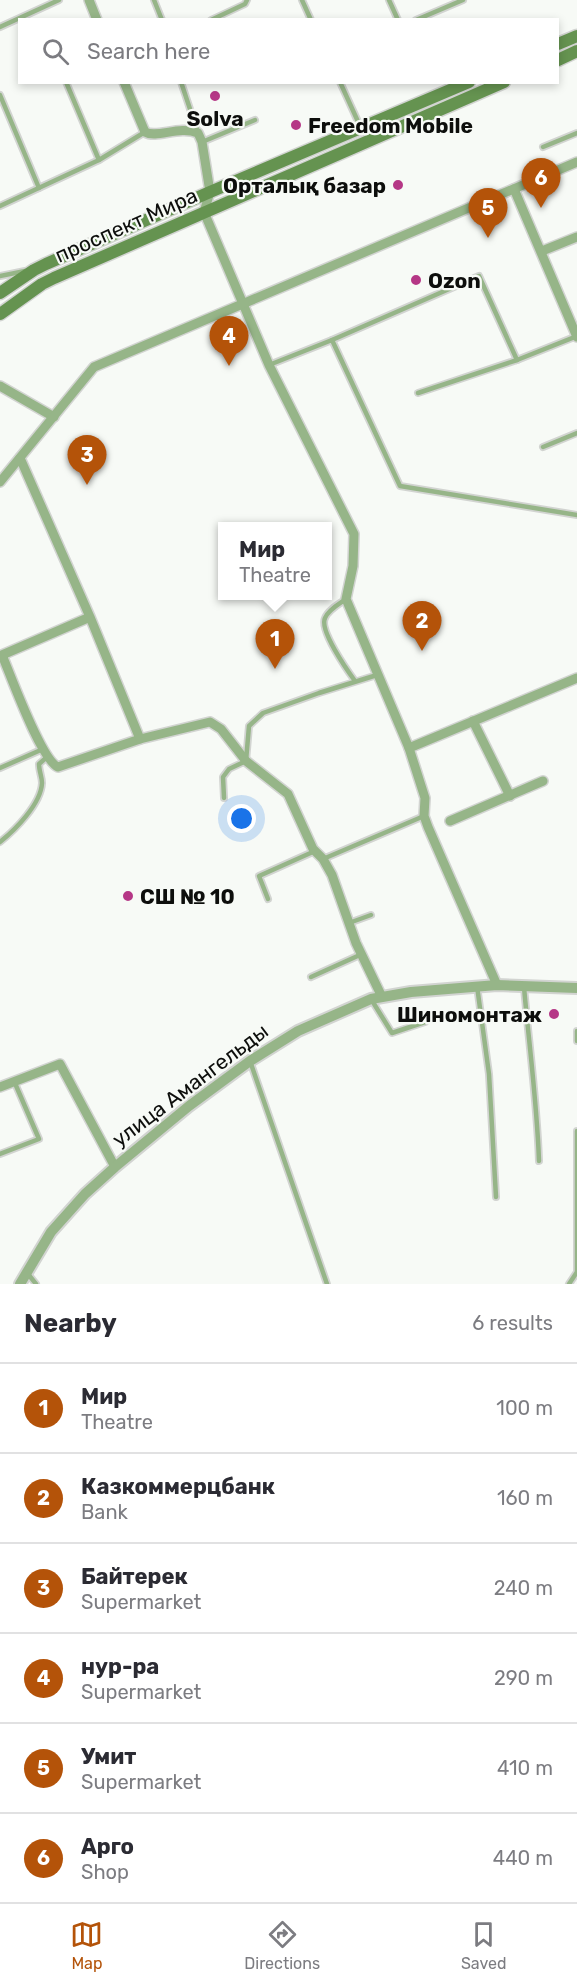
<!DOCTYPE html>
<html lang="en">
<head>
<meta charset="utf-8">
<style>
  :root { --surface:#fff; --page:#f7f7f7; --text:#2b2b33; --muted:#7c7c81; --line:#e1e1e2; --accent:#b45309 }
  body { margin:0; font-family:Rubik,sans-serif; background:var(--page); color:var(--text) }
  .you { position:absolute; left:242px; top:819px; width:21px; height:21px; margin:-15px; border:4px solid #fff; border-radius:50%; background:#1a73e8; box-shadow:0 0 0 9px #1a73e833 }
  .badge { display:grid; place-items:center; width:39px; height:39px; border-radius:50%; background:var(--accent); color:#fff; font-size:20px; font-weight:700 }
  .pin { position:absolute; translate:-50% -50px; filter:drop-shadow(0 2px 3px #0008) }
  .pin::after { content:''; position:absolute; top:32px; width:21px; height:18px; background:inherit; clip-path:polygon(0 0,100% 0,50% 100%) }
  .popup { position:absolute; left:218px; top:522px; width:114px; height:78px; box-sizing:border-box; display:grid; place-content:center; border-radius:0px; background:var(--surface); filter:drop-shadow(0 2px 4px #0005); font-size:20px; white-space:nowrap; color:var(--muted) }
  .popup b { font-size:22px; color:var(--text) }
  .popup::after { content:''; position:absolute; left:50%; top:100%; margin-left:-12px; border:12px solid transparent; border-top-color:var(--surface) }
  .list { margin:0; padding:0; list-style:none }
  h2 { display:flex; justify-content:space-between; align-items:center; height:78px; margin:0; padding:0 24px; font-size:26px }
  h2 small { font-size:20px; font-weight:400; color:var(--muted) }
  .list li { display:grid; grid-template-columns:39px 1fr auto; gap:18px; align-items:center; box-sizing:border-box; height:90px; padding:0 24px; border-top:2px solid var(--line) }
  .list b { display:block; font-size:22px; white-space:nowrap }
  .list p { margin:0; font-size:20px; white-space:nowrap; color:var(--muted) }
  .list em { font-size:20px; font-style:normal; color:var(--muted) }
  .icon { flex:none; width:33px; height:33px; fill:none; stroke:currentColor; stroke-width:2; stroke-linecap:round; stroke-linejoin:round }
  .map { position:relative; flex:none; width:577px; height:1284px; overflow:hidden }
  .search { position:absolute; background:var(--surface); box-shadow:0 3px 9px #0003; left:18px; right:18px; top:18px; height:66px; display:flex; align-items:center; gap:15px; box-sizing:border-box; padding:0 21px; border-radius:0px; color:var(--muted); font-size:22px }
  .sheet { height:618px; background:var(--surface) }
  nav { display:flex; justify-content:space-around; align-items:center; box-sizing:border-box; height:84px; border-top:2px solid var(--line); background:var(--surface); font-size:16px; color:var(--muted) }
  nav a { display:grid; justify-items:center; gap:3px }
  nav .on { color:var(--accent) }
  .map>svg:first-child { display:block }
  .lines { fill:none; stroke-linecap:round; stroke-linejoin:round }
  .service-casing { stroke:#d2d4d1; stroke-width:8 }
  .minor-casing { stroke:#d2d4d1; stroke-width:12 }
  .tertiary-casing { stroke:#d2d4d1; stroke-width:14 }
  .secondary-casing { stroke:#d2d4d1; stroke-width:15 }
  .service { stroke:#96b588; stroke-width:4.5 }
  .minor { stroke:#96b588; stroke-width:9 }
  .tertiary { stroke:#96b588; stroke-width:10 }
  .secondary { stroke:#659350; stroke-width:12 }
  .poi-dot { fill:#b53786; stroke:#f7faf6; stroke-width:2 }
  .labels { text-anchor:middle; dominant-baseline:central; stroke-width:4.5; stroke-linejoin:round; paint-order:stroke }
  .poi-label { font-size:21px; font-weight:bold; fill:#0d0e0c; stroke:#f7faf6; text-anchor:start }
  .street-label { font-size:21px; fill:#0d0e0c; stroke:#f7faf6 }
</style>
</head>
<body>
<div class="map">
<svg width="577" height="1284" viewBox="0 0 577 1284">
  <rect width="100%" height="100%" fill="#f7faf6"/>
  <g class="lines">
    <g class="service-casing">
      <g id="service">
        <polyline points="154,0 162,20"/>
        <polyline points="302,0 311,20"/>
        <polyline points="389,0 398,20"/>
        <polyline points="211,20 245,4 247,0"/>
        <polyline points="416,20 463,0"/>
        <polyline points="0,27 59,0"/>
        <polyline points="66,82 99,160"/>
        <polyline points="181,82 198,133"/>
        <polyline points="340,82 360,126"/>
        <polyline points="0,95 39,188"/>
        <polyline points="202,142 255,120"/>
        <polyline points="543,147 577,133"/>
        <polyline points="0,206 99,160 145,132"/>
        <polyline points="0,276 25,271"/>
        <polyline points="332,340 479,276 517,360 577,336"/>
        <polyline points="269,365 332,340 400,486 577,515"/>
        <polyline points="418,393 517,360"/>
        <polyline points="543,447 577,433"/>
        <path d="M346,599C339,604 328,610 325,618C319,630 347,670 355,681"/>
        <polyline points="0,768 43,749"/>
        <polyline points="224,798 223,777 229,769 246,761 249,726 263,713 319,693 377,675"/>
        <path d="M0,842C15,830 41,804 42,783C42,777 39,771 39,764L47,757"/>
        <polyline points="323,859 424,816"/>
        <polyline points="268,899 259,876 315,851"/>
        <polyline points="349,923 371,915"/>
        <polyline points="311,977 362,954"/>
        <polyline points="477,986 489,1074 496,1197"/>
        <path d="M524,987C529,1045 537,1102 539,1161"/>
        <polyline points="371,999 392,1033 425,1022"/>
        <polyline points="577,1031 577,1041"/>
        <polyline points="250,1061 327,1284"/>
        <polyline points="577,1131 577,1271"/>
        <polyline points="0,1154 39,1139 14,1081"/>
        <polyline points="28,1274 36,1284"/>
        <polyline points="569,1284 577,1272"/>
      </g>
    </g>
    <g class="minor-casing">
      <g id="minor">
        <polyline points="89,0 97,20"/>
        <path d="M124,82L145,132C157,139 179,125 198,133L202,142L210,192L204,212L269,365L354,534L353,566L346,599L409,748"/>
        <polyline points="514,189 577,337"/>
        <polyline points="542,251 577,237"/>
        <polyline points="0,386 54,417"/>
        <path d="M20,458L90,617L140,739L58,767C41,760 11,676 2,655L90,617"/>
        <polyline points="0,482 94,367 577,162"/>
        <polyline points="473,721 510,796"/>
        <polyline points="140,739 210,722 221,729 246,761 288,794 313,849 323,859 332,875 356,943 382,997"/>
        <polyline points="450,821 543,781"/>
        <polyline points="497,985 428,827 424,816 425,798 409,748 577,678"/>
        <polyline points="0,1087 60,1064 115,1167"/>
      </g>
    </g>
    <g class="tertiary-casing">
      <polyline id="tertiary" points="20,1284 51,1232 85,1194 115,1167 189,1106 250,1061 298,1031 371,999 411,992 497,985 577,988"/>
    </g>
    <g class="secondary-casing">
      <g id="secondary">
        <polyline points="558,44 577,36"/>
        <polyline points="558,60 577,51"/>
        <polyline points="0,293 34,270 46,264 210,192 469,82"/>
        <polyline points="0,314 42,284 54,278 504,82"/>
      </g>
    </g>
    <use href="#service" class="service"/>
    <use href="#minor" class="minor"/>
    <use href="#tertiary" class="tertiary"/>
    <use href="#secondary" class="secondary"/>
  </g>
  <g class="poi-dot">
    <circle cx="215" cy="96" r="6"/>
    <circle cx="296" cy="125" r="6"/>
    <circle cx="398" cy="185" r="6"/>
    <circle cx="416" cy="280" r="6"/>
    <circle cx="128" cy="896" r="6"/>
    <circle cx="554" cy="1014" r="6"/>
  </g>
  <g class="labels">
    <g class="poi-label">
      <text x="215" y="118" text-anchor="middle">Solva</text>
      <text x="308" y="125">Freedom Mobile</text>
      <text x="386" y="185" text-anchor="end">Орталық базар</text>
      <text x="428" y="280">Ozon</text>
      <text x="140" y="896">СШ № 10</text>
      <text x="542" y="1014" text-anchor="end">Шиномонтаж</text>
    </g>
    <g class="street-label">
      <text transform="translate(126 225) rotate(-24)">проспект Мира</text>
      <text transform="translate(190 1085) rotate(-37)">улица Амангельды</text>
    </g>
  </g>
</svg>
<div class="you"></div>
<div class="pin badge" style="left:275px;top:669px">1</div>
<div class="popup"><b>Мир</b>Theatre</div>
<div class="pin badge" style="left:422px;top:651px">2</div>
<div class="pin badge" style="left:87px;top:485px">3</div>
<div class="pin badge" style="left:229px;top:366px">4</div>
<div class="pin badge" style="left:488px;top:238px">5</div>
<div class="pin badge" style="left:541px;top:208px">6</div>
<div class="search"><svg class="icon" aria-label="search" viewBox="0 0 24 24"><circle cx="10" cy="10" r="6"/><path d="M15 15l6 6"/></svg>Search here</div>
</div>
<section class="sheet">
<h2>Nearby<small>6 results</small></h2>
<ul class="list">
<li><span class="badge">1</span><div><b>Мир</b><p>Theatre</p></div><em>100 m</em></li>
<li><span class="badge">2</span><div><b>Казкоммерцбанк</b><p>Bank</p></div><em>160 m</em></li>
<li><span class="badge">3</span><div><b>Байтерек</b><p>Supermarket</p></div><em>240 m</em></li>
<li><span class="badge">4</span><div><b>нур-ра</b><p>Supermarket</p></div><em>290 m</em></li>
<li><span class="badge">5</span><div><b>Умит</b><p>Supermarket</p></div><em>410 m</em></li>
<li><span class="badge">6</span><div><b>Арго</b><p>Shop</p></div><em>440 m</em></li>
</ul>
</section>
<nav>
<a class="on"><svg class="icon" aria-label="map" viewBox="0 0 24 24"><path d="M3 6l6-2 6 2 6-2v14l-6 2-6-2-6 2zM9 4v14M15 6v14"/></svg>Map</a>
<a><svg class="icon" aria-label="directions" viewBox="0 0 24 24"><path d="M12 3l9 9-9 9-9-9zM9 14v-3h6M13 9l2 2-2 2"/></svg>Directions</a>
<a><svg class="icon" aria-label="saved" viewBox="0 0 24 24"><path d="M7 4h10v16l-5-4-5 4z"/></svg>Saved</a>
</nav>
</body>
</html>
